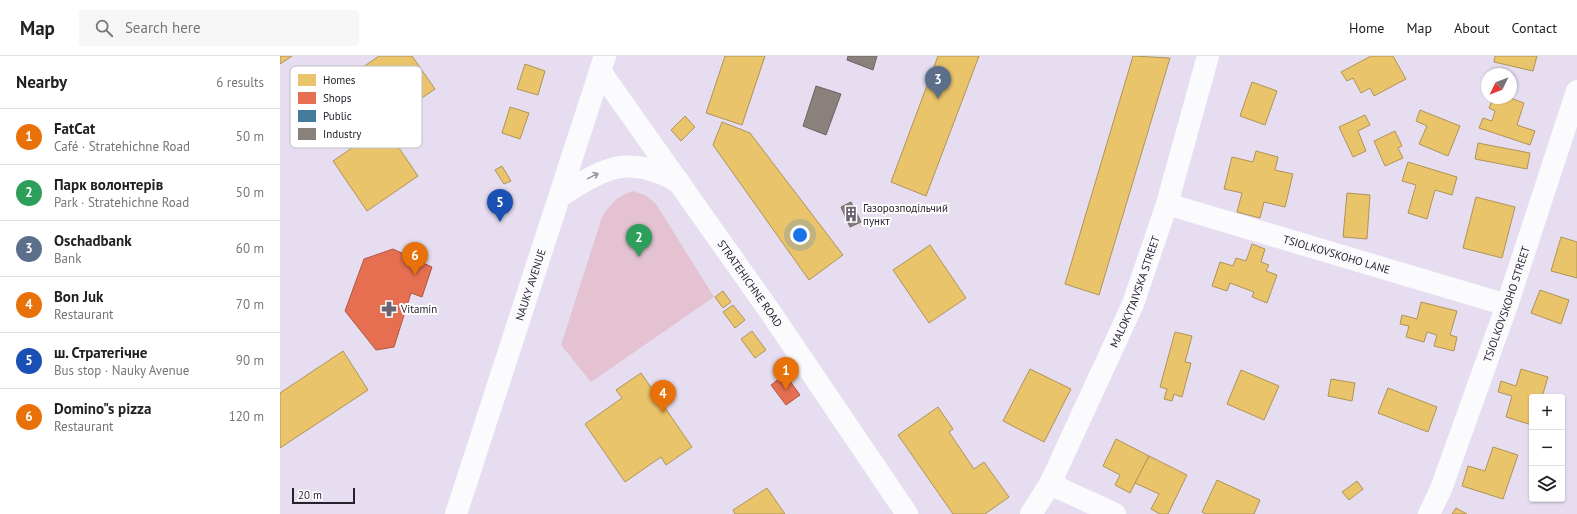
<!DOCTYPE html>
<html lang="en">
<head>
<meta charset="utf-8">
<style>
  :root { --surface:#fff; --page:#f6f6f6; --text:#222; --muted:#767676; --line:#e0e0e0; --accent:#6a6371 }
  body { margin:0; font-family:"PT Sans",sans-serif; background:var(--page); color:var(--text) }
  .controls { position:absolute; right:12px; bottom:12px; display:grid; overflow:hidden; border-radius:4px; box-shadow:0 1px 3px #0004 }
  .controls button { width:36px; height:36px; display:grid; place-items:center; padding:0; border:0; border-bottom:1px solid var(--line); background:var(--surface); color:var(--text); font:20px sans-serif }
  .compass { position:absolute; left:1201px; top:12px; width:36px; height:36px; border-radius:50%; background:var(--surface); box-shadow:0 1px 3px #0004; rotate:227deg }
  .scale { position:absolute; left:12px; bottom:10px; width:63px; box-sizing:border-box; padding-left:4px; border:2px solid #27212d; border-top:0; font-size:11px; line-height:14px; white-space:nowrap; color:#27212d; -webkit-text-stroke:3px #fff; paint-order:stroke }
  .you { position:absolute; left:520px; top:179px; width:14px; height:14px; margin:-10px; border:3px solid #fff; border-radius:50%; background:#1a73e8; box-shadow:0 0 0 6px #1a73e833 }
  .badge { display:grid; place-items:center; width:26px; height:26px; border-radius:50%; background:var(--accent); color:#fff; font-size:13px; font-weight:700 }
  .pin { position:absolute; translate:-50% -33px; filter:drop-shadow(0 1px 2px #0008) }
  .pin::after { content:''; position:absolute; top:21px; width:14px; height:12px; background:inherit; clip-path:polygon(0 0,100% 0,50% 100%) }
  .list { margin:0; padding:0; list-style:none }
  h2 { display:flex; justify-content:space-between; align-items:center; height:52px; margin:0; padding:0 16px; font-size:17px }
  h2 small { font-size:13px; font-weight:400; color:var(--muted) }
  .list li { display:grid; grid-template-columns:26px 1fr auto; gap:12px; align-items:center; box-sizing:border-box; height:56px; padding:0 16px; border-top:1px solid var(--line) }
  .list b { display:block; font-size:15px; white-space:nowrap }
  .list p { margin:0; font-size:13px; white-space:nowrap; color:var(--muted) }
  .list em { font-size:13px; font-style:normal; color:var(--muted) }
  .icon { flex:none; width:22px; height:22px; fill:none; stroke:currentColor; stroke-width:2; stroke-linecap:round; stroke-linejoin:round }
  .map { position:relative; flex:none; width:1297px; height:458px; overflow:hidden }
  header { display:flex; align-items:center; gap:24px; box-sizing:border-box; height:56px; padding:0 20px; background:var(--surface); border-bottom:1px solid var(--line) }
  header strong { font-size:19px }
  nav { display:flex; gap:22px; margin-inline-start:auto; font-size:14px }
  .search { width:280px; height:36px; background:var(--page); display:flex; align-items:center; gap:10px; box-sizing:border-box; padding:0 14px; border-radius:4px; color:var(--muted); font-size:15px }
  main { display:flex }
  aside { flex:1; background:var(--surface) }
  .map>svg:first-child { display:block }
  .green { fill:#e5c2d2 }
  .homes { fill:#e9c46a; stroke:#af9358 }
  .shops { fill:#e76f51; stroke:#ad5846 }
  .public { fill:#457b9d; stroke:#3c607b }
  .industry { fill:#8a817c; stroke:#6c6464 }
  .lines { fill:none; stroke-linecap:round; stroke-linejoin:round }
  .street { stroke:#fbfafd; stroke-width:22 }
  .secondary { stroke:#fbfafd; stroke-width:22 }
  .oneway { stroke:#9c989f }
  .labels { text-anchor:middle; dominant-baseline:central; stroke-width:4; stroke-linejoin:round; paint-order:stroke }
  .poi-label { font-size:11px; fill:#27212d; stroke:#fff; text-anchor:start }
  .street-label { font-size:11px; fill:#27212d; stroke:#fff }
  .key { fill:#fff; stroke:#bebcc0; stroke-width:1 }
  .key-label { font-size:11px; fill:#27212d }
</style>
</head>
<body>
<header>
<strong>Map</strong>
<div class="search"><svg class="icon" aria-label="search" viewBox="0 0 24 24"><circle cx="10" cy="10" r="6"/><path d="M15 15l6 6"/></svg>Search here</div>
<nav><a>Home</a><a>Map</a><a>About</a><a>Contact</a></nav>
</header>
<main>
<aside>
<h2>Nearby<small>6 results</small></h2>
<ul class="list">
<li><span class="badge" style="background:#e8710a">1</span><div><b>FatCat</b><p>Café · Stratehichne Road</p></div><em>50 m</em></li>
<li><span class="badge" style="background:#2e9e5b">2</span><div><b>Парк волонтерів</b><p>Park · Stratehichne Road</p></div><em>50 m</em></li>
<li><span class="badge" style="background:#5c6f8a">3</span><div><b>Oschadbank</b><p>Bank</p></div><em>60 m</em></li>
<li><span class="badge" style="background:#e8710a">4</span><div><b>Bon Juk</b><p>Restaurant</p></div><em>70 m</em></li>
<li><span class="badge" style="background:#1a4fb4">5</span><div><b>ш. Стратегічне</b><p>Bus stop · Nauky Avenue</p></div><em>90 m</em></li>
<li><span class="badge" style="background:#e8710a">6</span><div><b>Domino&quot;s pizza</b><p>Restaurant</p></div><em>120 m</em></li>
</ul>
</aside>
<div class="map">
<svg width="1297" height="458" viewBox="0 0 1297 458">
  <rect width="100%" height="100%" fill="#e6def0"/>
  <path class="green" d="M353,135L365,139L376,148L434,241L311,326L281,289L322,161C331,147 337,140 353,135Z"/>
  <g class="homes">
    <polygon points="0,0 12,0 0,8"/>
    <polygon points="99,0 132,0 155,33 103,69 70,20"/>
    <polygon points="445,0 485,0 462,69 426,57"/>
    <polygon points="658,0 699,0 646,140 611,126"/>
    <polygon points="853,0 890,2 819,239 785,228"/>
    <polygon points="1091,0 1113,0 1126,23 1094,40 1090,32 1081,37 1073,22 1067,25 1061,16"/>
    <polygon points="1215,0 1257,0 1253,15 1214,6"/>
    <polygon points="245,8 265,15 258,39 237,33"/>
    <polygon points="972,26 997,35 985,69 960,60"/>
    <polygon points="1213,42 1230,42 1244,47 1237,69 1255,75 1250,89 1199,72 1203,62 1212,65 1215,55 1209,52"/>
    <polygon points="230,51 249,57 240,83 222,77"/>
    <polygon points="1140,54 1180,70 1168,100 1139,88 1147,70 1136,65"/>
    <polygon points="1085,59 1090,69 1078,75 1086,95 1073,101 1059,71"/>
    <polygon points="405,60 415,71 401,85 391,74"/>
    <polygon points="442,66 470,77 563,199 529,224 433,89"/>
    <polygon points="104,70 138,120 87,155 53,105"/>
    <polygon points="1115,75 1122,90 1118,92 1123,102 1105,110 1094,85"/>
    <polygon points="1198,87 1250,97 1247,113 1195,103"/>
    <polygon points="976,95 998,101 995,114 1013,118 1005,151 984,146 980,162 957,156 962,137 944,133 952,101 973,106"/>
    <polygon points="1128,106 1177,121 1172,139 1155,134 1147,163 1128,157 1136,129 1122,125"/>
    <polygon points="222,110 231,125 224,128 215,114"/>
    <polygon points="1067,137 1090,139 1087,183 1063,181"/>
    <polygon points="1196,141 1235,151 1222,202 1183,192"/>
    <polygon points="1281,181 1297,186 1297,222 1271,215"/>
    <polygon points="972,188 985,193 981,206 989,209 986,215 997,219 987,247 972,241 974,236 950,227 947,235 932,230 940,206 953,210 956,202 966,205"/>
    <polygon points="650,189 686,242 649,267 613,214"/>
    <polygon points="1260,234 1289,244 1281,268 1251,257"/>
    <polygon points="443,235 451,246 443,252 435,241"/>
    <polygon points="1141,246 1177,255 1170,279 1177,281 1174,295 1154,290 1157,279 1147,276 1144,286 1126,281 1129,270 1120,268 1122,259 1137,263"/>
    <polygon points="453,249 465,264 455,272 443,256"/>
    <polygon points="472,275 486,294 475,302 461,283"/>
    <polygon points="895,276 912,280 905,306 911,307 902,341 894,338 892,345 884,343 887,333 880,331"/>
    <polygon points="63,295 88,334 0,392 0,337"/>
    <polygon points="750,313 791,333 764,386 723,365"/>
    <polygon points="1241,313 1268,321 1262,341 1252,341 1252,369 1226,361 1232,340 1218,336 1221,325 1236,330"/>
    <polygon points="961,314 999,330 984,364 947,348"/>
    <polygon points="361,317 412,391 386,409 381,401 345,426 305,368 342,342 336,334"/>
    <polygon points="1051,323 1075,327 1072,345 1048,340"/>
    <polygon points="1108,332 1157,351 1148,376 1098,357"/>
    <polygon points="658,351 673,373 669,376 694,413 704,406 729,441 705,458 673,458 618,379"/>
    <polygon points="836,383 869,400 850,437 835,429 840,419 823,410"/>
    <polygon points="1213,391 1238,399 1223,443 1182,430 1188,410 1205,415"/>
    <polygon points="869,400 907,419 888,458 880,458 871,453 879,438 855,427"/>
    <polygon points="937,424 980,444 974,458 926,458 922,456"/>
    <polygon points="1077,425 1083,433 1069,444 1062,436"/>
    <polygon points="487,432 505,458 455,458 453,454"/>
    <polygon points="1176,452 1187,458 1172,458"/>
  </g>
  <g class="shops">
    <polygon points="113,193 152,211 142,241 131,237 114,291 96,294 65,255 84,203"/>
    <polygon points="505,318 520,339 506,349 491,329"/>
  </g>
  <polygon class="public" points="222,135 230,138 224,155 216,152"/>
  <g class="industry">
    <polygon points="568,0 597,0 593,14 567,4"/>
    <polygon points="536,30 561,38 546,79 523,70"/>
    <polygon points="571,146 581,166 570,171 561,151"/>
  </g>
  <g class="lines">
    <g class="street">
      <path id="s1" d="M320,15L491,257L627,458"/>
      <path id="s2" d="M887,148L1227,249"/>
      <polyline points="770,428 835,458"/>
      <path id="s3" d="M751,458L770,428L853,248L887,148L928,0"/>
      <path id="s4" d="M1149,458L1161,433L1227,249L1297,35"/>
    </g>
    <g class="secondary">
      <path d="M280,140C326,111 347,98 399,126"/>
      <path id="s5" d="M176,458L325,0"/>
    </g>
  </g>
  <defs><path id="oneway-shaft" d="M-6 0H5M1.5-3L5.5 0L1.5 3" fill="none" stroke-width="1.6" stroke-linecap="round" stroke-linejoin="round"/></defs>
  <use class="oneway" href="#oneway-shaft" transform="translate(313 120) rotate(-26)"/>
  <defs>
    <g id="building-bare" transform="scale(1.2)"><path d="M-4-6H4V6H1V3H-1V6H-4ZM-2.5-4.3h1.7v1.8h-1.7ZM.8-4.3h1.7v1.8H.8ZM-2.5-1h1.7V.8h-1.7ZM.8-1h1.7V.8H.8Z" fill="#6a6371" stroke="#fff" stroke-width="2.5" paint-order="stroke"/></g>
    <g id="pharmacy-bare" transform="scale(1.2)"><path d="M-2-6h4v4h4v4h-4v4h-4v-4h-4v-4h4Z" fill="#6a6371" stroke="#fff" stroke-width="2.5" paint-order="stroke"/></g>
  </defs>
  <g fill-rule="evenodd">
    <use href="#building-bare" x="571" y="158"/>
    <use href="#pharmacy-bare" x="109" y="253"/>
  </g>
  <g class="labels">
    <g class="poi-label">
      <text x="583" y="152">Газорозподільчий<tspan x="583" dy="13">пункт</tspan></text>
      <text x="121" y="253">Vitamin</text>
    </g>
    <g class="street-label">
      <text stroke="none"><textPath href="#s2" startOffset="177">TSIOLKOVSKOHO LANE</textPath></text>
      <text stroke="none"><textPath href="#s1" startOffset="260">STRATEHICHNE ROAD</textPath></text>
      <text stroke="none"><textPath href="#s5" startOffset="241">NAUKY AVENUE</textPath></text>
      <text stroke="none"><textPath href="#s3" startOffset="246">MALOKYTAIVSKA STREET</textPath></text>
      <text stroke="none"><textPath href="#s4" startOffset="224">TSIOLKOVSKOHO STREET</textPath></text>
    </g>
  </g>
  <rect x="10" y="10" width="132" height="82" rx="6" class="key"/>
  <rect x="18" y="18" width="18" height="12" fill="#e9c46a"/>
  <rect x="18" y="36" width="18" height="12" fill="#e76f51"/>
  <rect x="18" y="54" width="18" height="12" fill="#457b9d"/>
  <rect x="18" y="72" width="18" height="12" fill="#8a817c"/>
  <g class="key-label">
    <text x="43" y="28">Homes</text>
    <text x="43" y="46">Shops</text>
    <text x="43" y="64">Public</text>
    <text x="43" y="82">Industry</text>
  </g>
</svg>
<div class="controls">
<button>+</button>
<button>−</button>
<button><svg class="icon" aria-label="layers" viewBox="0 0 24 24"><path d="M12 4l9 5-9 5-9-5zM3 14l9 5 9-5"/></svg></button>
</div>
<svg class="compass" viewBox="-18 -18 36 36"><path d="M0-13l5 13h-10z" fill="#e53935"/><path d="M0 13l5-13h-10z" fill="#767676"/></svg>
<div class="scale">20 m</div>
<div class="you"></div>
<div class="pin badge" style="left:506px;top:334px;background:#e8710a">1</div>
<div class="pin badge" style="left:359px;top:201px;background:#2e9e5b">2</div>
<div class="pin badge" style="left:658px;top:43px;background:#5c6f8a">3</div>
<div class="pin badge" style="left:383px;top:357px;background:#e8710a">4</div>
<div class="pin badge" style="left:220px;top:166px;background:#1a4fb4">5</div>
<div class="pin badge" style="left:135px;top:219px;background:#e8710a">6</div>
</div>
</main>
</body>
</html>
